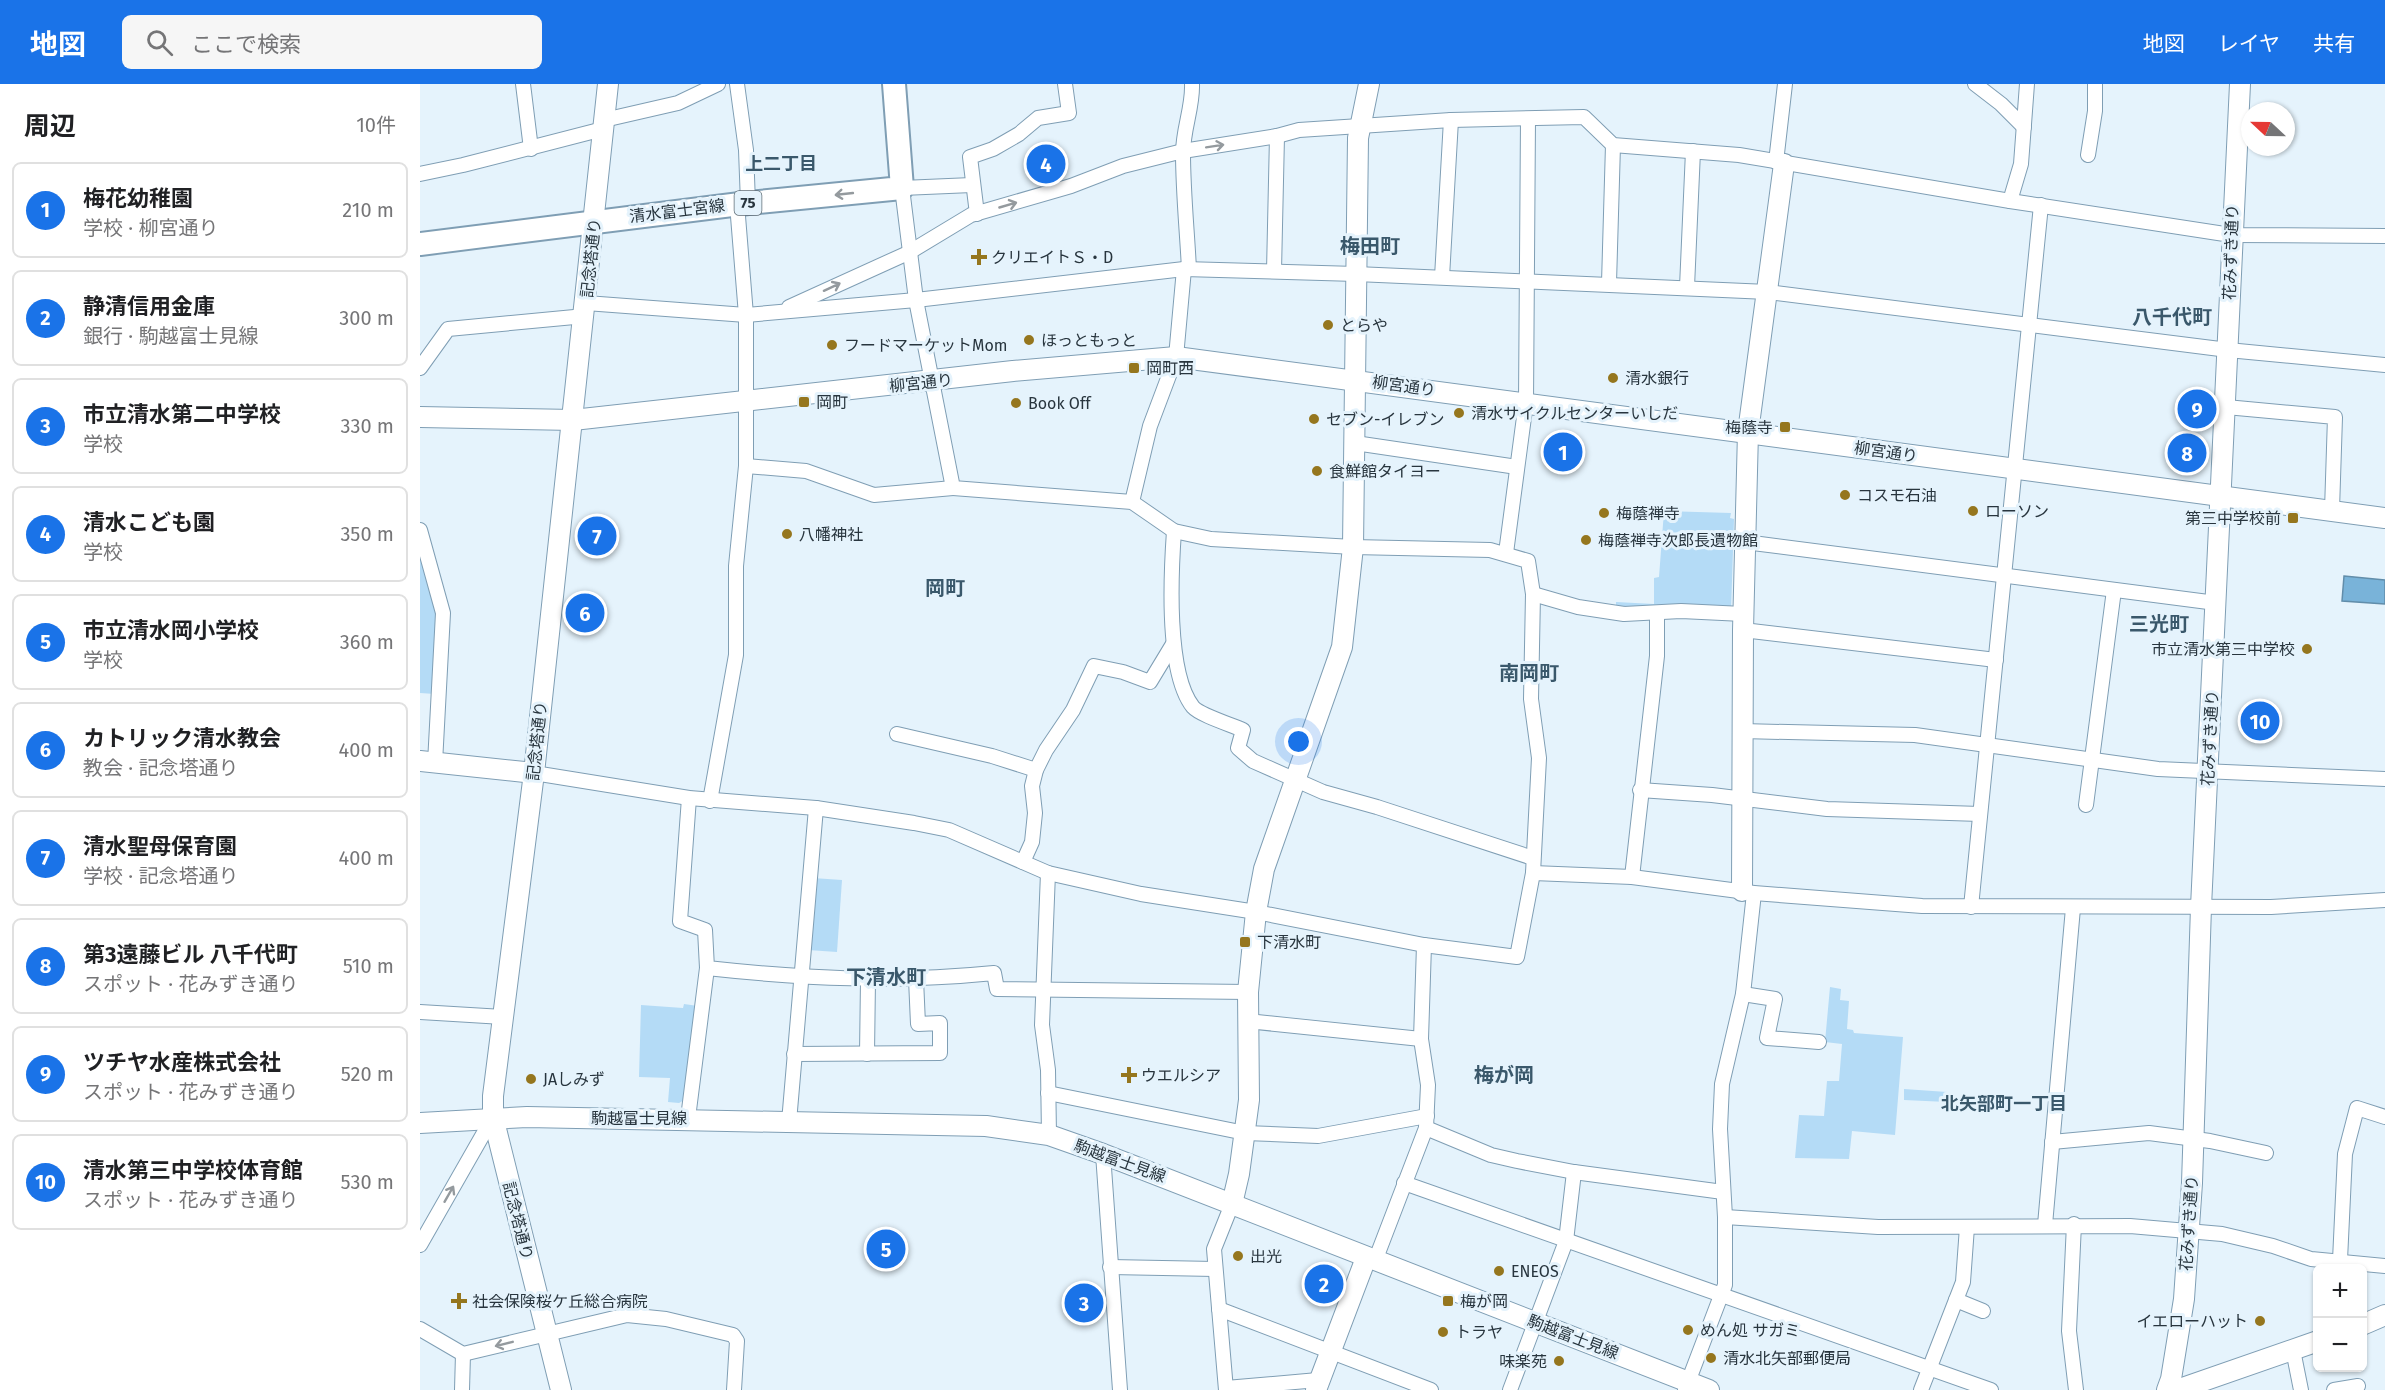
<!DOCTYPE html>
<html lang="ja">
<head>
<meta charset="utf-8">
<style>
  :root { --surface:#fff; --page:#f6f6f6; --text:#202124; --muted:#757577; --line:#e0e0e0; --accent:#1a73e8 }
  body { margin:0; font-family:"Fira Sans","Noto Sans JP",sans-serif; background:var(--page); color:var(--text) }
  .controls { position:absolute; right:18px; bottom:18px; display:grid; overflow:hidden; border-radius:9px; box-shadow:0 2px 4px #0004 }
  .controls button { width:54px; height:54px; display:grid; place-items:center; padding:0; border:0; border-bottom:2px solid var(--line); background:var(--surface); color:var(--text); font:30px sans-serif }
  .compass { position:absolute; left:1821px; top:18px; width:54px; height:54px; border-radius:50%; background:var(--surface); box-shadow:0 2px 4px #0004; rotate:292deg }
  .you { position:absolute; left:879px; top:658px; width:21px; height:21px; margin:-15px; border:4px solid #fff; border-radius:50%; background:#1a73e8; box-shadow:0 0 0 9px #1a73e833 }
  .badge { display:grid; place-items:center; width:39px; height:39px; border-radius:50%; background:var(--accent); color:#fff; font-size:20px; font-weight:700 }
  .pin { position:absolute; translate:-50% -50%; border:3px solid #fff; box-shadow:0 2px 6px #0006 }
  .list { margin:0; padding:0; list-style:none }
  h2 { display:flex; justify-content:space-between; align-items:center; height:78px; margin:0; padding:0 24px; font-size:26px }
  h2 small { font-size:20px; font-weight:400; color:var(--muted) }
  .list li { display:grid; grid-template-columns:39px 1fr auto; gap:18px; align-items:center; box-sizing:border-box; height:96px; margin:0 12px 12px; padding:0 12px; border:2px solid var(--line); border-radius:9px }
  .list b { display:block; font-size:22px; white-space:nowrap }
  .list p { margin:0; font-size:20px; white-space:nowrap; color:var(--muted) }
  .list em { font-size:20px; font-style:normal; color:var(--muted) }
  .icon { flex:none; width:33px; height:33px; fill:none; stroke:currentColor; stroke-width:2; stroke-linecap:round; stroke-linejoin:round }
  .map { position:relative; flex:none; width:1965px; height:1306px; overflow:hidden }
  header { display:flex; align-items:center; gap:36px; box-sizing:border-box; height:84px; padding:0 30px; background:var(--accent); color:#fff }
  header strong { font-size:28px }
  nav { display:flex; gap:33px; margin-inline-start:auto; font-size:21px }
  .search { width:420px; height:54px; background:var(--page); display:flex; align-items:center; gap:15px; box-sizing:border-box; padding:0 21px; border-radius:9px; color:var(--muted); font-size:22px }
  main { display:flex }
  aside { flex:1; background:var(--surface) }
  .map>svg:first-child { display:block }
  .green { fill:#b4dbf6 }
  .water { fill:#79b3d9; stroke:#618daa; stroke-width:1.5 }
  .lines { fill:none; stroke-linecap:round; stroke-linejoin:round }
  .street-casing { stroke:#7f9eb4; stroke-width:16 }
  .secondary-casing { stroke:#7f9eb4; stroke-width:22 }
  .primary-casing { stroke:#7f9eb4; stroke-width:26 }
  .street { stroke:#fff; stroke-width:14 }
  .secondary { stroke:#fff; stroke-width:20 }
  .primary { stroke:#fff; stroke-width:22 }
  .oneway { stroke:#949a9e }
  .poi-dot { fill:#95761e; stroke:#e5f3fc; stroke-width:2 }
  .labels { text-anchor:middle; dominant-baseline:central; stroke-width:6; stroke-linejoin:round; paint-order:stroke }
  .shield { fill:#e5f3fc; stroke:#616e77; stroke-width:1.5 }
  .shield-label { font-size:15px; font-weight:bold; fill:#28353e }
  .street-label { font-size:16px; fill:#28353e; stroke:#e5f3fc }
  .poi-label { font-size:16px; fill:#28353e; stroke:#e5f3fc; text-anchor:start }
  .neighbourhood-label { font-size:18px; font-weight:bold; fill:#3a586b; stroke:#e5f3fc }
  .quarter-label { font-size:20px; font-weight:bold; fill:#3a586b; stroke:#e5f3fc }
</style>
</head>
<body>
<header>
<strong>地図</strong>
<div class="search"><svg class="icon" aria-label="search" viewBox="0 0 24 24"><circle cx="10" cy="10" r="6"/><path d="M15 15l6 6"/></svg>ここで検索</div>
<nav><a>地図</a><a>レイヤ</a><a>共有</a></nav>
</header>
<main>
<aside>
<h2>周辺<small>10件</small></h2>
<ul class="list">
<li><span class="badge">1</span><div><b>梅花幼稚園</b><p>学校 · 柳宮通り</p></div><em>210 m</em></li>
<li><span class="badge">2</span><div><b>静清信用金庫</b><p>銀行 · 駒越富士見線</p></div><em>300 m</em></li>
<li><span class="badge">3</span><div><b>市立清水第二中学校</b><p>学校</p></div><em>330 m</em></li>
<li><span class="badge">4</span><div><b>清水こども園</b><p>学校</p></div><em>350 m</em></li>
<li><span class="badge">5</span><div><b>市立清水岡小学校</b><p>学校</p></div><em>360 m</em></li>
<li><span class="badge">6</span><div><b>カトリック清水教会</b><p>教会 · 記念塔通り</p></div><em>400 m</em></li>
<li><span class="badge">7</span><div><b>清水聖母保育園</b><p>学校 · 記念塔通り</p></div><em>400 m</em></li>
<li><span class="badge">8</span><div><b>第3遠藤ビル 八千代町</b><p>スポット · 花みずき通り</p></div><em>510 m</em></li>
<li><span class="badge">9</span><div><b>ツチヤ水産株式会社</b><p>スポット · 花みずき通り</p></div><em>520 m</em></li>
<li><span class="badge">10</span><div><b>清水第三中学校体育館</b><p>スポット · 花みずき通り</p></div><em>530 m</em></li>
</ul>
</aside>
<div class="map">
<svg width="1965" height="1306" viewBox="0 0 1965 1306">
  <rect width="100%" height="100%" fill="#e5f3fc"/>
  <g class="green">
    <polygon points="1244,427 1311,429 1310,434 1314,435 1311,527 1196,526 1196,518 1234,520 1234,494 1239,493"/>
    <polygon points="0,468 16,525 18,552 15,610 0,609"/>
    <polygon points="393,794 422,796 417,868 388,866"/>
    <polygon points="1410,903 1421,905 1420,916 1429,917 1427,945 1433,946 1434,949 1483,953 1475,1051 1432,1047 1429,1075 1375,1074 1379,1031 1404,1032 1407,997 1419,997 1422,960 1405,958"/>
    <polygon points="264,920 278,922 266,1015 259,1019 248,1018 250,994 219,993 221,921 263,924"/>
    <polygon points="1484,1005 1527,1008 1527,1018 1484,1016"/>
  </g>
  <polygon class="water" points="1924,492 1965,496 1965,520 1922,517"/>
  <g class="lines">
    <g class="street-casing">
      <g id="street">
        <polyline points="103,0 111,65"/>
        <polyline points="317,0 326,66 328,119"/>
        <polyline points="1555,0 1581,20 1604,43"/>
        <polyline points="184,36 258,19 298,0"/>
        <polyline points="1668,71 1675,27 1675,0"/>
        <polyline points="1356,78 1365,0"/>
        <polyline points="0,90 43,81 183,45"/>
        <polyline points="1590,117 1601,80 1607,0"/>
        <polyline points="557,130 550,73 573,65 599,50 618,34 649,29 645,0"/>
        <path d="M769,185C767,146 763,107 763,69C763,45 773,23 772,0"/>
        <polyline points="854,187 857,52"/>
        <polyline points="1022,193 1031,36"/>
        <polyline points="1189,199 1193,61"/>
        <polyline points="1267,203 1273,67"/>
        <polyline points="166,219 326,231 496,216 764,185 936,190 1348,208 1808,266 1965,281"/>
        <polyline points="369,223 488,169 551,131 651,102 703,82 763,67 857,52 879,46 1031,36 1164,33 1193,61 1319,71 1590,117 1811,151 1965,152"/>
        <polyline points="0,284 28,245 165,232"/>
        <polyline points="1806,323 1915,333 1912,426"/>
        <polyline points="935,359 1097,383"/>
        <polyline points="326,382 386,387 454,411 533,404"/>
        <polyline points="712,418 730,342 756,273 764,185"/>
        <polyline points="0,446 23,529 15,679"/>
        <path d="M754,447C751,489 746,589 773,623C780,631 812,641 823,646L818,664L833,677L903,708L957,723L1113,774"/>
        <polyline points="1325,458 1796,519"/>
        <polyline points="1086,469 1106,318 1108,35"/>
        <polyline points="1113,510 1158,523 1204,530 1261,527 1323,530"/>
        <polyline points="1323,546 1576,576"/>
        <polyline points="1322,647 1495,651 1738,685 1965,695"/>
        <polyline points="477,650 572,672 616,686"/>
        <polyline points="114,689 269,714 396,724 494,739 529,746 628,789 721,810 836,828 1004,861 1097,873 1113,789 1119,674 1111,615 1113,510 1108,477 1070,466 933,463 791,455 754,447 712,418 533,404 496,216 482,104 552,101"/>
        <polyline points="1220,706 1292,711 1407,725 1560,730"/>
        <path d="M269,714L260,837L285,846L287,884C387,895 474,899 574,889L577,905L828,908"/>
        <polyline points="290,717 316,571 316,482 326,382 326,231 317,120"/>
        <polyline points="1666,721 1694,506"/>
        <polyline points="603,778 612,758 615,729 612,702 616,686 626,666 653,626 674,582 703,588 730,598 753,560"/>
        <polyline points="628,789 622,941 628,986 629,1051"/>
        <polyline points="1113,789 1212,793 1334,809 1502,822 1851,823 1965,816"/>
        <polyline points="1212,793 1237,572 1237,530"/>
        <polyline points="1551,823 1621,121"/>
        <polyline points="1323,910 1355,915 1347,954 1399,958"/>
        <polyline points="0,928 83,933"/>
        <polyline points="827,937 1001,955"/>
        <polyline points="374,970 520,969 520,939 498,940 496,895"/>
        <polyline points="447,970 448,896"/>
        <polyline points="628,1009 825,1049 898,1052 1007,1032"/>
        <polyline points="268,1034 287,884"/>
        <polyline points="369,1038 396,724"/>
        <polyline points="1006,1044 1071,1071 1097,1077 1154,1088 1303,1108"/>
        <polyline points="1632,1058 1729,1049 1790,1057 1846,1069"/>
        <polyline points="683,1070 700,1306"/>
        <polyline points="984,1099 1571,1306"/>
        <polyline points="1305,1133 1458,1143 1710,1142 1802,1150 1853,1162 1891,1175 1965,1182"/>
        <polyline points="1654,1140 1649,1247 1656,1306"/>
        <polyline points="1625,1141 1653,824"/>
        <polyline points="0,1161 73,1033"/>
        <polyline points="1920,1176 1925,1070 1937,1024 1965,1033"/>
        <polyline points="955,1177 1006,1044 1008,1001 1001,955 1004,861"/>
        <polyline points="690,1183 795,1185"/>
        <polyline points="1536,1216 1563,1227"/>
        <polyline points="799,1225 1011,1306"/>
        <polyline points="0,1245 43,1270 207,1231 246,1235 313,1251 317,1257 314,1306"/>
        <polyline points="1873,1266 1881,1306"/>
        <polyline points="806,1304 898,1296"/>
        <polyline points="42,1306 43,1270"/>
        <polyline points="806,1306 794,1165 812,1120"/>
        <polyline points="1090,1306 1146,1157 1154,1088"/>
        <polyline points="1265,1306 1305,1201 1305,1133 1300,1045 1302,1000 1323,910 1334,809"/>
        <polyline points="1501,1306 1543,1198 1547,1143"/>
        <polyline points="1914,1306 1938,1302"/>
      </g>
    </g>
    <g class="secondary-casing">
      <g id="secondary">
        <polyline points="0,333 153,336 593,287 756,273 1965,434"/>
        <polyline points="0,677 114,689"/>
        <polyline points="1322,807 1323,546 1328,348 1364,80"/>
        <polyline points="0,1039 107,1033 566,1042 629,1051 683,1070 1289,1306"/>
        <polyline points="812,1120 819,1090 829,1016 828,908 836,828 844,785 922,563 933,463 938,54 949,0"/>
        <polyline points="1942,1241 1965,1231"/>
        <polyline points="141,1306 73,1033 73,1012 114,689 188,0"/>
        <polyline points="896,1306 946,1174"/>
        <polyline points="1747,1306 1751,1295 1764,1215 1772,1099 1781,823 1820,0"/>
        <polyline points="1757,1306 1898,1257"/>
      </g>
    </g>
    <g class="primary-casing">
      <polyline id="primary" points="0,160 328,119 482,104 474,0"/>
    </g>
    <use href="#street" class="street"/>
    <use href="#secondary" class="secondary"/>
    <use href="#primary" class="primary"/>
  </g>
  <defs><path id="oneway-shaft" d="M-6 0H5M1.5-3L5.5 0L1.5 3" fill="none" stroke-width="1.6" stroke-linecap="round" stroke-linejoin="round" transform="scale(1.5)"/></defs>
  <g class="oneway">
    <use href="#oneway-shaft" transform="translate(795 62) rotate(-9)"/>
    <use href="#oneway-shaft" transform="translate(424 110) rotate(174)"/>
    <use href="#oneway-shaft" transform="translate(588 121) rotate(-16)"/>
    <use href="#oneway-shaft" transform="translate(412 203) rotate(-25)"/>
    <use href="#oneway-shaft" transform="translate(29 1110) rotate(-60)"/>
    <use href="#oneway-shaft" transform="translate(84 1260) rotate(166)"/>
  </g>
  <g class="poi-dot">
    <path d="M556 164h6v6h6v6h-6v6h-6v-6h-6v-6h6z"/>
    <circle cx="908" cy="241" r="6"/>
    <circle cx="609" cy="256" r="6"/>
    <circle cx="412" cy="261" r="6"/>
    <rect x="708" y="278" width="12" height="12" rx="3"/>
    <circle cx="1193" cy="294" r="6"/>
    <rect x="378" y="312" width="12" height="12" rx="3"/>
    <circle cx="596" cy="319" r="6"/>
    <circle cx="1039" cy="329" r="6"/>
    <circle cx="894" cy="335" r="6"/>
    <rect x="1359" y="337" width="12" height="12" rx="3"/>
    <circle cx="897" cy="387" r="6"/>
    <circle cx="1425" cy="411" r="6"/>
    <circle cx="1553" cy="427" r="6"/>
    <circle cx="1184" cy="429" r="6"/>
    <rect x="1867" y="428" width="12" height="12" rx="3"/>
    <circle cx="367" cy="450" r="6"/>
    <circle cx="1166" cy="456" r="6"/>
    <circle cx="1887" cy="565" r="6"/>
    <rect x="819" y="852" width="12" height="12" rx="3"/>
    <path d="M706 982h6v6h6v6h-6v6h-6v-6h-6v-6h6z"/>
    <circle cx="111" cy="995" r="6"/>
    <circle cx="818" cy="1172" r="6"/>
    <circle cx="1079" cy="1187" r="6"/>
    <path d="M36 1208h6v6h6v6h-6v6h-6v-6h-6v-6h6z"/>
    <rect x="1022" y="1211" width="12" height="12" rx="3"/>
    <circle cx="1840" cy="1237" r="6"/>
    <circle cx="1268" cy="1246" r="6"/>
    <circle cx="1023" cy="1248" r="6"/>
    <circle cx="1291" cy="1274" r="6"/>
    <circle cx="1139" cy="1277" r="6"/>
  </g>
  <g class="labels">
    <rect class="shield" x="314.5" y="107" width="27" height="24" rx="4.5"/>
    <g class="shield-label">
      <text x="328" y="119">75</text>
    </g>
    <g class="street-label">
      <text transform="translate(257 127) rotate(-7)">清水富士宮線</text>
      <text transform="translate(1811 168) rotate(-88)">花みずき通り</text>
      <text transform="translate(171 174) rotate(-84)">記念塔通り</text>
      <text transform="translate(501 299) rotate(-6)">柳宮通り</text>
      <text transform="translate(984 302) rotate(8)">柳宮通り</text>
      <text transform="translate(1466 368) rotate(8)">柳宮通り</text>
      <text transform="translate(1790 654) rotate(-87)">花みずき通り</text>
      <text transform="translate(117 657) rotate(-84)">記念塔通り</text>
      <text x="219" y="1034">駒越富士見線</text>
      <text transform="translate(700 1077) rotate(20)">駒越富士見線</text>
      <text transform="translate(98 1137) rotate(76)">記念塔通り</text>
      <text transform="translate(1769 1139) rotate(-86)">花みずき通り</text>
      <text transform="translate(1153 1253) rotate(21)">駒越富士見線</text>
    </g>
    <g class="poi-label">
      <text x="571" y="173">クリエイトＳ・D</text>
      <text x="920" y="241">とらや</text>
      <text x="621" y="256">ほっともっと</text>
      <text x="424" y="261">フードマーケットMom</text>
      <text x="726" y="284">岡町西</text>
      <text x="1205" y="294">清水銀行</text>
      <text x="396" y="318">岡町</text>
      <text x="608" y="319">Book Off</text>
      <text x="1051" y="329">清水サイクルセンターいしだ</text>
      <text x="906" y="335">セブン-イレブン</text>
      <text x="1353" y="343" text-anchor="end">梅蔭寺</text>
      <text x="909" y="387">食鮮館タイヨー</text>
      <text x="1437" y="411">コスモ石油</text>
      <text x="1565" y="427">ローソン</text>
      <text x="1196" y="429">梅蔭禅寺</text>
      <text x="1861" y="434" text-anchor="end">第三中学校前</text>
      <text x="379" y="450">八幡神社</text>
      <text x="1178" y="456">梅蔭禅寺次郎長遺物館</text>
      <text x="1875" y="565" text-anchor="end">市立清水第三中学校</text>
      <text x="837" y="858">下清水町</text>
      <text x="721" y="991">ウエルシア</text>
      <text x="123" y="995">JAしみず</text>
      <text x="830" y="1172">出光</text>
      <text x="1091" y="1187">ENEOS</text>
      <text x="52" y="1217">社会保険桜ケ丘総合病院</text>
      <text x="1040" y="1217">梅が岡</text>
      <text x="1828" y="1237" text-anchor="end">イエローハット</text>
      <text x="1280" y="1246">めん処 サガミ</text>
      <text x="1035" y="1248">トラヤ</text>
      <text x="1303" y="1274">清水北矢部郵便局</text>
      <text x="1127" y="1277" text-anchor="end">味楽苑</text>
    </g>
    <g class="neighbourhood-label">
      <text x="361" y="80">上二丁目</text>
      <text x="1584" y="1020">北矢部町一丁目</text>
    </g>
    <g class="quarter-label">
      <text x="950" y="162">梅田町</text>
      <text x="1752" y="233">八千代町</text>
      <text x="525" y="504">岡町</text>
      <text x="1739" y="540">三光町</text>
      <text x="1109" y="589">南岡町</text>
      <text x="466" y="893">下清水町</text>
      <text x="1084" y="991">梅が岡</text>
    </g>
  </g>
</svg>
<div class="controls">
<button>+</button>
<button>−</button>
</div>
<svg class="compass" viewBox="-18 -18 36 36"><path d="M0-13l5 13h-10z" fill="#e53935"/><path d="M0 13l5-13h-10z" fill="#757577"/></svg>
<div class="you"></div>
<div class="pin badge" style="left:1143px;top:368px">1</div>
<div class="pin badge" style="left:904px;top:1200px">2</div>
<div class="pin badge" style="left:664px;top:1219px">3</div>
<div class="pin badge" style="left:626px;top:80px">4</div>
<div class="pin badge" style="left:466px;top:1165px">5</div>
<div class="pin badge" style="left:165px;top:529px">6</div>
<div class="pin badge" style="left:177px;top:452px">7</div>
<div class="pin badge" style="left:1767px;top:369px">8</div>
<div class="pin badge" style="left:1777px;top:325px">9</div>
<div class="pin badge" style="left:1840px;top:637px">10</div>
</div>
</main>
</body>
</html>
